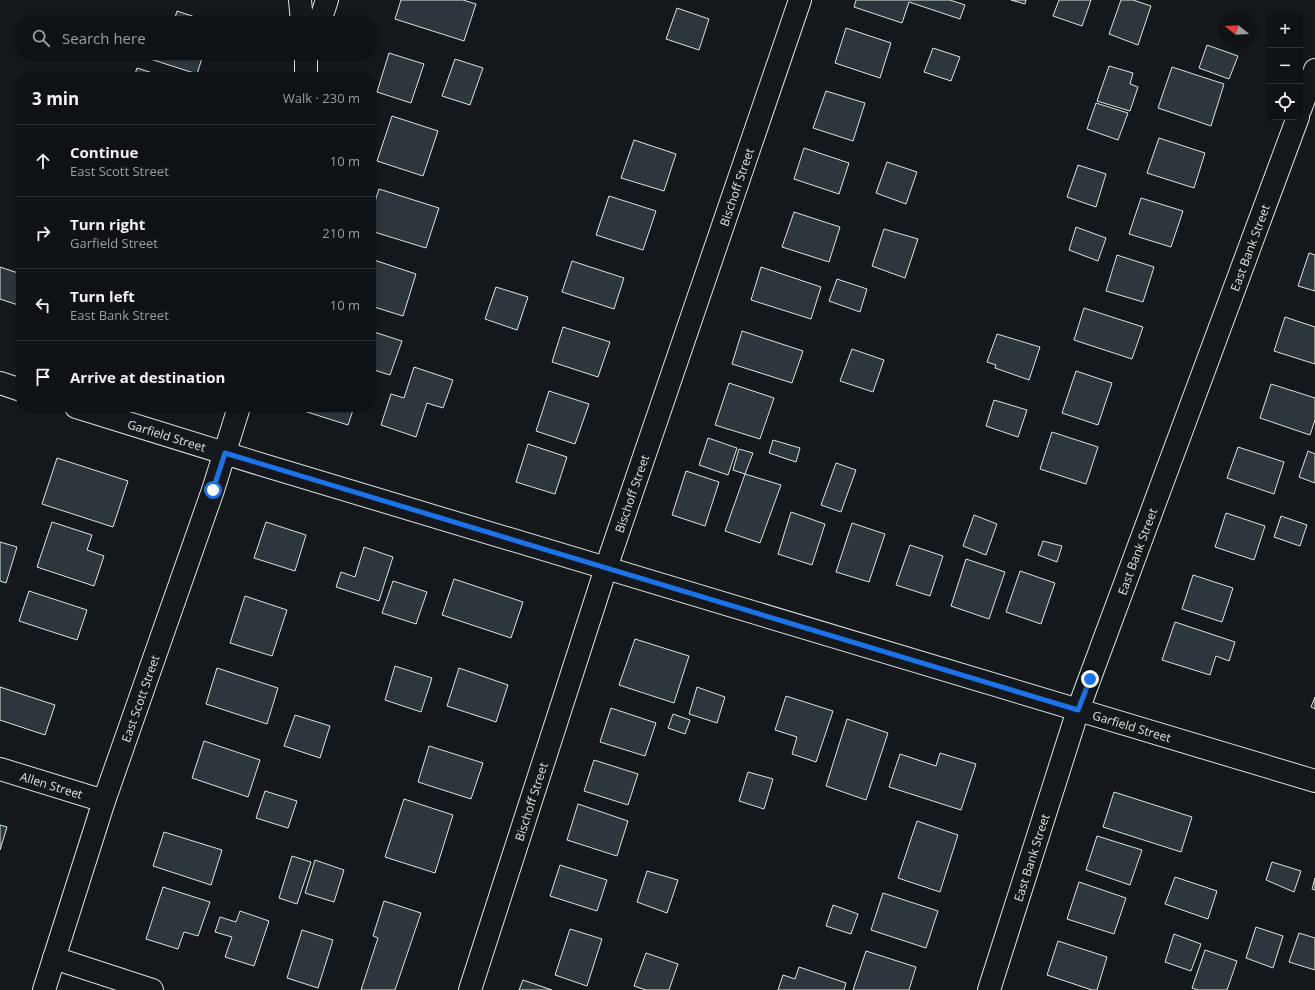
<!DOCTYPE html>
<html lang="en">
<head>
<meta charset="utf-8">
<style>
  :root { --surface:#0f1215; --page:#181b1e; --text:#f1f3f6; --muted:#9b9ea0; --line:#2f3234 }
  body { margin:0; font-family:"Open Sans",sans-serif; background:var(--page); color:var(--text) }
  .controls { position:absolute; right:12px; top:12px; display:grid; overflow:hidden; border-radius:8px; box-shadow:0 1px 3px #0004 }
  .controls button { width:36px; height:36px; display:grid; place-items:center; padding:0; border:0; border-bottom:1px solid var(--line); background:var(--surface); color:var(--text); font:20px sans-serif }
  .compass { position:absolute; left:1219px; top:12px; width:36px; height:36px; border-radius:50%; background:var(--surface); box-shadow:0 1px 3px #0004; rotate:288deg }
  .stop { position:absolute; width:12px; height:12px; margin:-9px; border:3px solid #1a73e8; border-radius:50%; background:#fff }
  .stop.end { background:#1a73e8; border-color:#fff; box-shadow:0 1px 4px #0008 }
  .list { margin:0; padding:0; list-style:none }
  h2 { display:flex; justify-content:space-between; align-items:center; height:52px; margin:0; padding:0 16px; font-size:17px }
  h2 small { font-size:13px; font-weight:400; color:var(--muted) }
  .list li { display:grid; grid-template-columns:26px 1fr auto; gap:12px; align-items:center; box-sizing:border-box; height:72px; padding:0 16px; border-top:1px solid var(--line) }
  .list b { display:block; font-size:15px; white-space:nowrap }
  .list p { margin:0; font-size:13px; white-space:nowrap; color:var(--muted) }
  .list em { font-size:13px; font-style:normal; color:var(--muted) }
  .icon { flex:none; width:22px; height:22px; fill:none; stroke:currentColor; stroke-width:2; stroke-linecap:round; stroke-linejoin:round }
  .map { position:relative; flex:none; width:1315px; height:990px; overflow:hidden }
  .search { position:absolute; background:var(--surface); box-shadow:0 1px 3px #0004; left:16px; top:16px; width:360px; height:44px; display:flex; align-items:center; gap:10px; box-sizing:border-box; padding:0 14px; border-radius:16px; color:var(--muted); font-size:15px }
  .panel { position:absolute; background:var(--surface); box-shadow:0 1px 3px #0004; left:16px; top:72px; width:360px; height:340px; border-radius:16px }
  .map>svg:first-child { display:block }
  .building { fill:#2c363c; stroke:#d8e6dc }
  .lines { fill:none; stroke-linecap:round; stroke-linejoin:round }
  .minor-casing { stroke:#d8e6dc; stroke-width:24 }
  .major-casing { stroke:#d8e6dc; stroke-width:24 }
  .minor { stroke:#14181c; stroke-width:22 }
  .major { stroke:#14181c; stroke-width:22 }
  .route { stroke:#1a73e8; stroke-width:5 }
  .labels { text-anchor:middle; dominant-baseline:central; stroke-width:3; stroke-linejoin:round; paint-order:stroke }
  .street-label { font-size:12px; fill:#d8e6dc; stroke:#14181c }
</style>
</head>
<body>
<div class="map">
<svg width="1315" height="990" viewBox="0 0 1315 990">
  <rect width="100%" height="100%" fill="#14181c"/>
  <g class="building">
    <polygon points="401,0 463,0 476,4 464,41 395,19"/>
    <polygon points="856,0 950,0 965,5 960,19 909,2 902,23 854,7"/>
    <polygon points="1011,0 1026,0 1025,4"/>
    <polygon points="1059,0 1091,0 1082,26 1053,16"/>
    <polygon points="1121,0 1133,0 1151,6 1138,45 1109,34"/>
    <polygon points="677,8 709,19 699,50 666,39"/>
    <polygon points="177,11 207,21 174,21"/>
    <polygon points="846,28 891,43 880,78 835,63"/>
    <polygon points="1207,45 1238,56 1229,79 1199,68"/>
    <polygon points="933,48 960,57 951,81 924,72"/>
    <polygon points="389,53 424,64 411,103 377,92"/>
    <polygon points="145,55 203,55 197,74 144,57"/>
    <polygon points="455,59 483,68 470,105 442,96"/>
    <polygon points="1109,66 1133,73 1130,84 1138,87 1130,111 1097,101"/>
    <polygon points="1172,67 1224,84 1211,126 1158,108"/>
    <polygon points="137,68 165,77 134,77"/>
    <polygon points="826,91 865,103 853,141 813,128"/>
    <polygon points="1096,103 1128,113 1118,140 1087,129"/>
    <polygon points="392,116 438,131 423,176 377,161"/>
    <polygon points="1159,138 1205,153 1194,188 1147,173"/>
    <polygon points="634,140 676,154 664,191 621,178"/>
    <polygon points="804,148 849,163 839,194 794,179"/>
    <polygon points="887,162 917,172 906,204 876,193"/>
    <polygon points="1078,165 1106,174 1096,207 1067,197"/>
    <polygon points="379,189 439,208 426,248 371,231 371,214"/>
    <polygon points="609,196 656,211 643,250 596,235"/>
    <polygon points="1141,198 1183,211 1171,247 1129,234"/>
    <polygon points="794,212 840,227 829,262 782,247"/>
    <polygon points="1076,227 1106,238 1098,261 1069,250"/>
    <polygon points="884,229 918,239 905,278 872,266"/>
    <polygon points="1309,253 1315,255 1315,291 1298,286"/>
    <polygon points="1117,255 1154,267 1143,302 1106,291"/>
    <polygon points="371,259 416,274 403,316 371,306"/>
    <polygon points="572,261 624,278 614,309 562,292"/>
    <polygon points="0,267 21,274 21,306 0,299"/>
    <polygon points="761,267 821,287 811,319 751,300"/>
    <polygon points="837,279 867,289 860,312 829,301"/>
    <polygon points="496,287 528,297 517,330 485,319"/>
    <polygon points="1084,308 1143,327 1132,359 1074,340"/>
    <polygon points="1285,317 1315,327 1315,364 1274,351"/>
    <polygon points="563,327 610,342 598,377 552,362"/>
    <polygon points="371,331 402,341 390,375 371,369"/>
    <polygon points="742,331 803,351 792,383 732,364"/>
    <polygon points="997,334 1040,347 1029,380 995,368 996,365 987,362"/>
    <polygon points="852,349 884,360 873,392 840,381"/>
    <polygon points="414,367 453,380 443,408 427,403 416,437 381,425 391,394 404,398"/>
    <polygon points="1076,371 1112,383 1098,425 1062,413"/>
    <polygon points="729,383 774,398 760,439 715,425"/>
    <polygon points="1271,384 1315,398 1315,420 1310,435 1260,418"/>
    <polygon points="549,391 589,404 575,444 536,431"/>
    <polygon points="994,400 1027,410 1018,437 986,426"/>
    <polygon points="305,407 354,407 348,425 304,411"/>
    <polygon points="1052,432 1098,447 1086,484 1040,469"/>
    <polygon points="708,438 737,448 728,475 699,465"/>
    <polygon points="773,440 800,448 796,462 769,453"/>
    <polygon points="528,444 567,457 555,494 516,482"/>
    <polygon points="1238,447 1284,462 1274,494 1227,478"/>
    <polygon points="739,449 753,453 745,474 733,470"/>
    <polygon points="1308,451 1315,454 1315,483 1299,477"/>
    <polygon points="57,458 128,481 113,527 42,504"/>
    <polygon points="836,463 856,470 841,512 821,505"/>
    <polygon points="686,471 719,482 705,526 672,515"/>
    <polygon points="745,474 781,485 760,543 725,531"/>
    <polygon points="791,512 825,524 812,565 778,554"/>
    <polygon points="1226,513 1265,526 1254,560 1215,547"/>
    <polygon points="974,515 997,524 986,555 963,546"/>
    <polygon points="1281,516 1307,525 1300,546 1274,537"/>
    <polygon points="52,522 92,535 87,550 104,556 94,586 37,567"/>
    <polygon points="266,522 306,535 295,571 254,558"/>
    <polygon points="852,523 885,534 869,582 836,572"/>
    <polygon points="1043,541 1062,546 1057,562 1038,555"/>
    <polygon points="0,542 17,547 6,583 0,581"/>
    <polygon points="910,545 943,556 930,596 896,585"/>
    <polygon points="364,547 393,557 379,601 336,587 341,572 355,577"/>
    <polygon points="966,559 1005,572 989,619 951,606"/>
    <polygon points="1020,571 1055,583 1041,624 1006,612"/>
    <polygon points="1193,575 1233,588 1222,622 1182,609"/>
    <polygon points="454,579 523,602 511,638 442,615"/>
    <polygon points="393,581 427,592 416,624 382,613"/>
    <polygon points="29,591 87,610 77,640 19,621"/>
    <polygon points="245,596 287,610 272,656 230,643"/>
    <polygon points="1175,622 1235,642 1229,661 1216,656 1210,675 1162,660"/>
    <polygon points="635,639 689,656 674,703 619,685"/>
    <polygon points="395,666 432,678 421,712 385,700"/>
    <polygon points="217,668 278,688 267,724 206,704"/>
    <polygon points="459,668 508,685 496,722 447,706"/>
    <polygon points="0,687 55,705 45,735 0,720"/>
    <polygon points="697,687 725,697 717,723 689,714"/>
    <polygon points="786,696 833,711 816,762 792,754 797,737 775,730"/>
    <polygon points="1315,697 1315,709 1311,707"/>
    <polygon points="611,708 656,723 645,756 600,742"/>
    <polygon points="673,714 690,720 685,734 668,728"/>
    <polygon points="295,715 330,726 320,758 284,746"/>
    <polygon points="847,719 888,733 866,800 826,786"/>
    <polygon points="204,741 260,760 248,797 192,778"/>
    <polygon points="429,746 483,763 471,799 418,782"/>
    <polygon points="940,753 976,764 961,810 889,787 900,754 936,766"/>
    <polygon points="594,760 638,774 628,805 584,791"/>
    <polygon points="748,772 773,779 764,809 739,801"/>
    <polygon points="265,791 297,801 288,828 256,818"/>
    <polygon points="1114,792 1192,817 1181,852 1103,827"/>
    <polygon points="404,799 453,815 435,873 385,857"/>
    <polygon points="578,804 628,821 617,856 567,840"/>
    <polygon points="917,821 958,835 940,892 898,878"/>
    <polygon points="0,825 7,827 0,850"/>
    <polygon points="164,832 222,850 211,885 153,866"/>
    <polygon points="1097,836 1142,850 1130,885 1086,870"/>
    <polygon points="292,856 311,862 297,904 279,898"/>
    <polygon points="315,860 344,870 334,902 305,893"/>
    <polygon points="1272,862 1301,871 1294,892 1266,880"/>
    <polygon points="560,865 607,880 597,911 550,896"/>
    <polygon points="647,871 678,880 667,913 637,902"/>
    <polygon points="1175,877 1217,891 1208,919 1165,904"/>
    <polygon points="1315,878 1315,890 1312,889"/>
    <polygon points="1079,882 1126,898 1114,934 1067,919"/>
    <polygon points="163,887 210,902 198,936 184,932 178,949 146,939"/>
    <polygon points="883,893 938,911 926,948 871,930"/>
    <polygon points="384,901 421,913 395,990 361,990 378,938 373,936"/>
    <polygon points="833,905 858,914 851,934 826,926"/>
    <polygon points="240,911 269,921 254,966 225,957 232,937 215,932 220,917 236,922"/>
    <polygon points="1256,927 1283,936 1273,968 1246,958"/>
    <polygon points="570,929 602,939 587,986 555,975"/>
    <polygon points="302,930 333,940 318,988 287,978"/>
    <polygon points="1299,933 1315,938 1315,970 1289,962"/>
    <polygon points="1174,934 1201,944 1191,971 1165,962"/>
    <polygon points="1058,941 1107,957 1097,990 1092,990 1047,975"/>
    <polygon points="1205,950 1237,961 1227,990 1198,990 1192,988"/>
    <polygon points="866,951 916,967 909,990 853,990"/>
    <polygon points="646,953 678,964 669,990 646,990 634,986"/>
    <polygon points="799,967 846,983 844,990 778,990 783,975 795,979"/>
    <polygon points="523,980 552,990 519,990"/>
  </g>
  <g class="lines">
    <g class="minor-casing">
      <g id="minor">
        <polyline points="320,21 327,0"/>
        <polyline points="1300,110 1315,70"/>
        <polyline points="0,383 21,390"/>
        <path id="s1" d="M76,407L263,465L1315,781"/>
        <path id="s2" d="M0,769L104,801"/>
        <polyline points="54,958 152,990"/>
        <path id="s3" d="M470,990L606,568L800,0"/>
        <path id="s4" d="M989,990L1078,710L1298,117"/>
      </g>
    </g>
    <g class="major-casing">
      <g id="major">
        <polyline points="300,0 302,21"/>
        <polyline points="306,55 306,77"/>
        <path id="s5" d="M44,990L104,801L213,490L239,407"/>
      </g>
    </g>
    <use href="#minor" class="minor"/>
    <use href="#major" class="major"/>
  </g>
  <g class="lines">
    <polyline class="route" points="213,490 225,453 1078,710 1090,679"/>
  </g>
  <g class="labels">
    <g class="street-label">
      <text stroke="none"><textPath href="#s3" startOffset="846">Bischoff Street</textPath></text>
      <text stroke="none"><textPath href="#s4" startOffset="787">East Bank Street</textPath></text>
      <text stroke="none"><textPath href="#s1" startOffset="95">Garfield Street</textPath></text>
      <text stroke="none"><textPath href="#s3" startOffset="522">Bischoff Street</textPath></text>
      <text stroke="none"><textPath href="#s4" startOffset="463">East Bank Street</textPath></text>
      <text stroke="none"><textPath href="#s5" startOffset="307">East Scott Street</textPath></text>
      <text stroke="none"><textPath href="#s1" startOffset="1103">Garfield Street</textPath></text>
      <text stroke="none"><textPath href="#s2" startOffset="54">Allen Street</textPath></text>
      <text stroke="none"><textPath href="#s3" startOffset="198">Bischoff Street</textPath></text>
      <text stroke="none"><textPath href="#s4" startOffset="139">East Bank Street</textPath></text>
    </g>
  </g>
</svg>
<div class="controls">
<button>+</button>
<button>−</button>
<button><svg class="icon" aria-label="locate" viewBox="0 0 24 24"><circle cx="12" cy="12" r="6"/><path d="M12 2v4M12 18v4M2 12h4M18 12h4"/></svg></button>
</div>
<svg class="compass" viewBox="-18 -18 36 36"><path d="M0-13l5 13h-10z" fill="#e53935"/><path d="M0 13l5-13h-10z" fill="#9b9ea0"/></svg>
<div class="stop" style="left:213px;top:490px"></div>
<div class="stop end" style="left:1090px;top:679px"></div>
<div class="search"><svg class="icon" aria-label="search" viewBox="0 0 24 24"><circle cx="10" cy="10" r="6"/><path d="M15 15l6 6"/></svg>Search here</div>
<section class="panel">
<h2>3 min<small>Walk · 230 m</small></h2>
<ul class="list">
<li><svg class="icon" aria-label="ahead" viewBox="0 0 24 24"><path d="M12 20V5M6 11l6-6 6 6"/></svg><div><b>Continue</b><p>East Scott Street</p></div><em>10 m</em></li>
<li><svg class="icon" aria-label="right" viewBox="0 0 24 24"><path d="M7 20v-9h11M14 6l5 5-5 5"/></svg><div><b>Turn right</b><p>Garfield Street</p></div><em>210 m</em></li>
<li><svg class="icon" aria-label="left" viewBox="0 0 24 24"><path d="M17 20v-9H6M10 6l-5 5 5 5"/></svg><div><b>Turn left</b><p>East Bank Street</p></div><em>10 m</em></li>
<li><svg class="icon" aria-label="arrive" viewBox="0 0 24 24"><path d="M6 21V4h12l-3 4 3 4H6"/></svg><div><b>Arrive at destination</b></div></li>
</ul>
</section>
</div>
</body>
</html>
